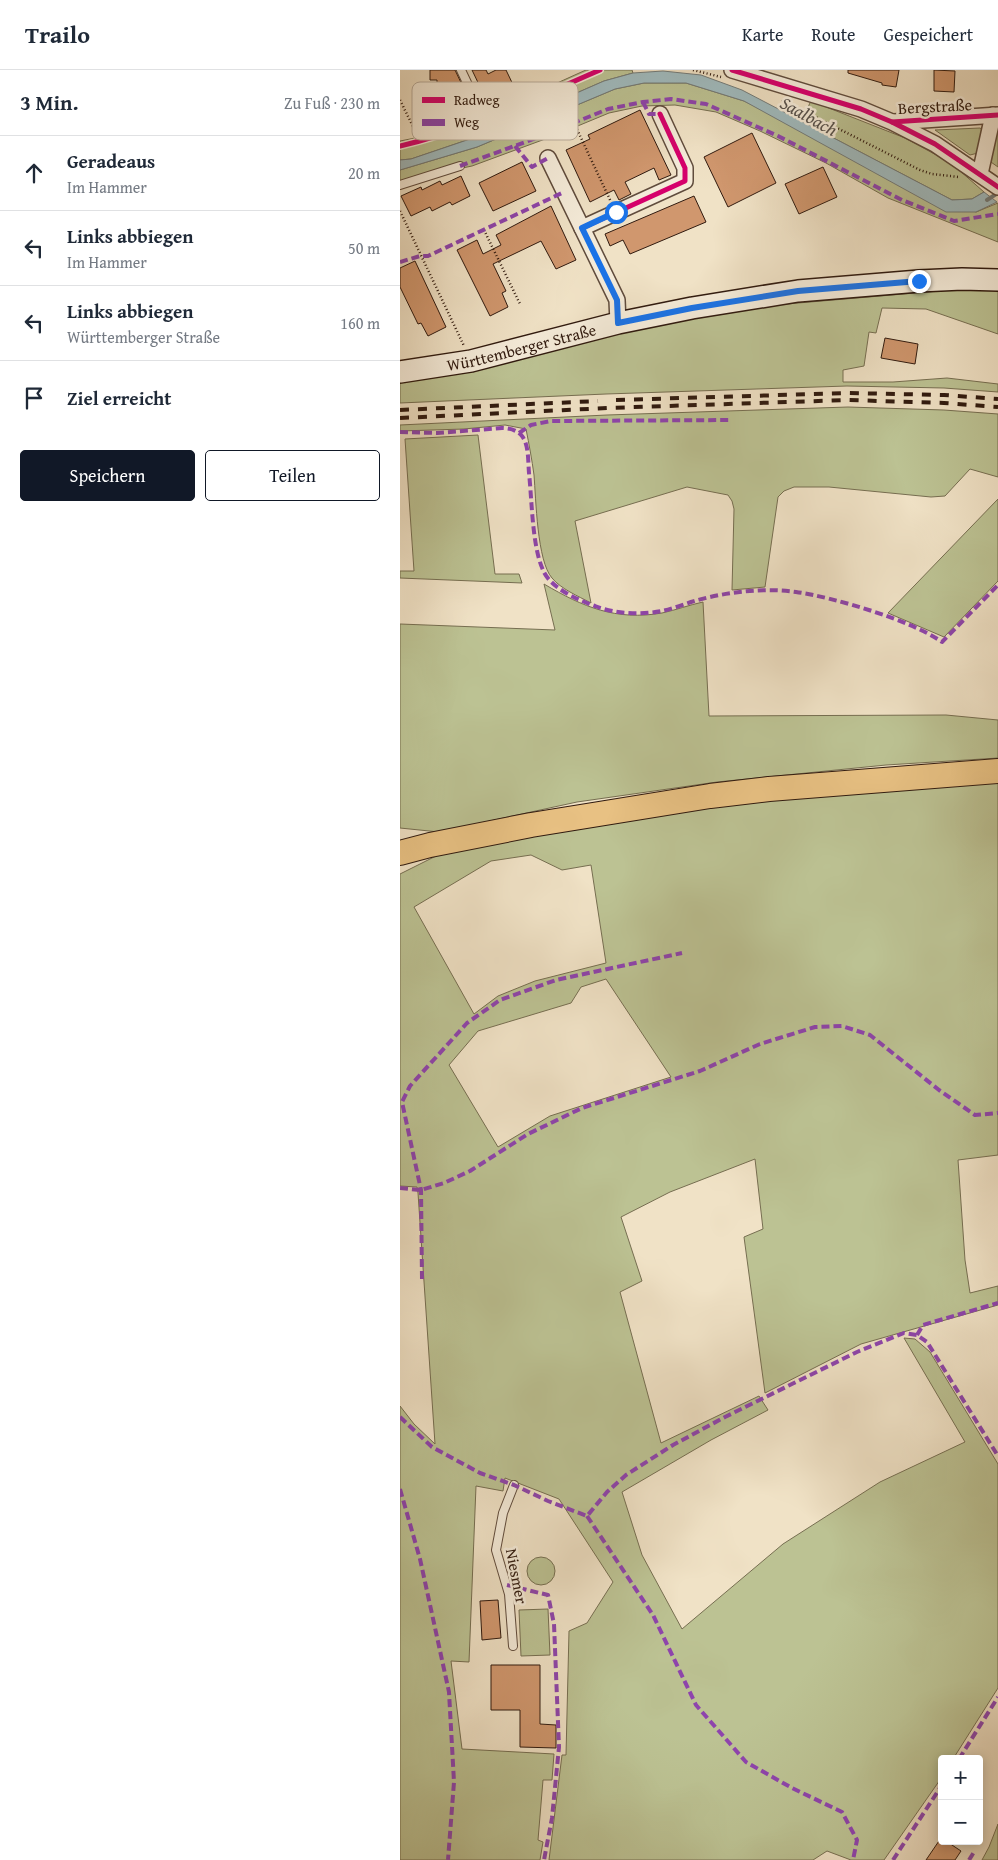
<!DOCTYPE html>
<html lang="de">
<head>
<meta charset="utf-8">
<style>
  :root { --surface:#fff; --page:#f2f2f3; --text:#1f2937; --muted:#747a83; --line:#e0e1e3; --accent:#111827 }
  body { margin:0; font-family:"Gentium Book Plus",serif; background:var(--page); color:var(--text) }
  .controls { position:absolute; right:15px; bottom:15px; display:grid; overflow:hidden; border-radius:5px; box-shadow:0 2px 12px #0003 }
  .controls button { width:45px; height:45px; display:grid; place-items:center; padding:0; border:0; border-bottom:1px solid var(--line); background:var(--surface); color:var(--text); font:25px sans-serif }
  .stop { position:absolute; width:15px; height:15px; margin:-11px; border:4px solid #1a73e8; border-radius:50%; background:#fff }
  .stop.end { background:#1a73e8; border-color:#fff; box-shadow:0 1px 5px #0008 }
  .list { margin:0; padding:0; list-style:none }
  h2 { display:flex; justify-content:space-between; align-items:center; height:65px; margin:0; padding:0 20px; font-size:21px }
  h2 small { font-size:16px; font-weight:400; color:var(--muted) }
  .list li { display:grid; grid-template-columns:32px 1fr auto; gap:15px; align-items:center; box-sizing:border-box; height:75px; padding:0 20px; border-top:1px solid var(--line) }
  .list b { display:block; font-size:19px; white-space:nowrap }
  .list p { margin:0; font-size:16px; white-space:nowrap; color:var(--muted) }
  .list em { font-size:16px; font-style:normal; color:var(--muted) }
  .actions { display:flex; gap:10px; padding:15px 20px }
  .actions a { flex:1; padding:11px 0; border:1px solid var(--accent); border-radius:5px; text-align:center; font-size:18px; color:var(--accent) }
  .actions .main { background:var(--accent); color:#fff }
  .icon { flex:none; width:28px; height:28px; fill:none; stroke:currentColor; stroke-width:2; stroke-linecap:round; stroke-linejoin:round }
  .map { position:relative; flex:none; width:598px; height:1790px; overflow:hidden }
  header { display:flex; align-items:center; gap:30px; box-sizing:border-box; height:70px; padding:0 25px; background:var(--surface); border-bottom:1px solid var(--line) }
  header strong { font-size:24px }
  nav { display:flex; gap:28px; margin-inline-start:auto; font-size:18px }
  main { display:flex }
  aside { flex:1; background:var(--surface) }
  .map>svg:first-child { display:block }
  .green { fill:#bcc293; stroke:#766e51; fill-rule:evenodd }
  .water { fill:#a0bbbf; stroke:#737b79 }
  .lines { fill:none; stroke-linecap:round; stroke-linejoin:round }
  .stream { stroke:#737b79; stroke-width:4 }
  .building { fill:#d0976e; stroke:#301a0f }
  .service-casing { stroke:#604c3d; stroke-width:10 }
  .minor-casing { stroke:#604c3d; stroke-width:18 }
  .secondary-casing { stroke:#301a0f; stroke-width:24 }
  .primary-casing { stroke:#301a0f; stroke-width:26 }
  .path { stroke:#301a0f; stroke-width:2.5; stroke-dasharray:1 2.5; stroke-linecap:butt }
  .service { stroke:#f5ecda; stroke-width:8 }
  .minor { stroke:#f5ecda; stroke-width:15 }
  .secondary { stroke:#f5ecda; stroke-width:21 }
  .primary { stroke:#e8c183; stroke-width:24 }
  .rail { stroke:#301a0f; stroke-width:4; stroke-dasharray:9 9; stroke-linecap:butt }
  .quiet { stroke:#8e44ad; stroke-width:4; stroke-dasharray:8 4; stroke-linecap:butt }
  .cycleway-casing { stroke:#f5ecda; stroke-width:8 }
  .cycleway { stroke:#d6006c; stroke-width:5 }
  .route { stroke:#1a73e8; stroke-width:6 }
  .labels { text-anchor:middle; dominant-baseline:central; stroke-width:5; stroke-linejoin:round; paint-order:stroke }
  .street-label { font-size:16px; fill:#301a0f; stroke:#f5ecda }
  .water-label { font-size:18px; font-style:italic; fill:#57524d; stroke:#f5ecda }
  .key { fill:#f5ecda; stroke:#baad9d; stroke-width:1 }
  .key-label { font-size:14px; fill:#301a0f }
</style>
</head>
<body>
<header>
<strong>Trailo</strong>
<nav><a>Karte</a><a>Route</a><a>Gespeichert</a></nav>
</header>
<main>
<aside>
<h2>3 Min.<small>Zu Fuß · 230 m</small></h2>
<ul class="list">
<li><svg class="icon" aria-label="ahead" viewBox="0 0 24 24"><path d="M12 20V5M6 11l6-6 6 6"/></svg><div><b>Geradeaus</b><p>Im Hammer</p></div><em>20 m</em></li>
<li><svg class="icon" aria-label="left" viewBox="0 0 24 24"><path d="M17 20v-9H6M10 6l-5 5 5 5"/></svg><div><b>Links abbiegen</b><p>Im Hammer</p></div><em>50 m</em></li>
<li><svg class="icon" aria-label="left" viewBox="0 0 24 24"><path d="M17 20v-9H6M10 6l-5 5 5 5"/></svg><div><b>Links abbiegen</b><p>Württemberger Straße</p></div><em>160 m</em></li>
<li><svg class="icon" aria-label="arrive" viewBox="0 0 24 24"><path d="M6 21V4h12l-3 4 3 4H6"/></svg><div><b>Ziel erreicht</b></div></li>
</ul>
<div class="actions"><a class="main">Speichern</a><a>Teilen</a></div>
</aside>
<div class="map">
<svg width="598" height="1790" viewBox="0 0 598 1790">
  <rect width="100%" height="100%" fill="#f0e2c6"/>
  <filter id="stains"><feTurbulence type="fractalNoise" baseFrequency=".004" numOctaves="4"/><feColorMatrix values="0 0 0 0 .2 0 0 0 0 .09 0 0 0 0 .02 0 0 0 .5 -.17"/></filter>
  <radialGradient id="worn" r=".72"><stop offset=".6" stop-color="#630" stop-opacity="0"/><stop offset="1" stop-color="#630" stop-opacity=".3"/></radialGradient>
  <g class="green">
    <path d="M186,0H232L233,3L204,11L76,67L11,89L0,90V71C63,60 127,26 186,0Z"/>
    <polygon points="244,13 286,13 344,31 576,142 598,133 598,172 488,128 426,93 360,61 316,42 275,35 242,36 209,43 156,65 72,96 0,111 0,100 77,77 215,19"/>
    <polygon points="411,31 505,68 551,93 584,122 572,129 552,130 401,51"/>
    <polygon points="598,51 598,97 578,83 570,85 535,60 580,58 583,60"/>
    <polygon points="562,219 598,219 598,264 526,239 482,238 476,263 469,262 464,296 443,300 443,312 493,312 547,308 598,314 598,322 544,318 447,316 206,324 0,333 0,311 69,301 221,263 294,248 375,235"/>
    <path d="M448,337L544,340L598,344V407L570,399L545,426L531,427L429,417H394L384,421L378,427L365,517L332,520L334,439L332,431L328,425L287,417L175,451L191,533C178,526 161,519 152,508C137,491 136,429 134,405C132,390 129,374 126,359L105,355L64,359L0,361V355L207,345Z"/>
    <polygon points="78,365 95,504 119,504 122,513 0,508 0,501 14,501 5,369"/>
    <polygon points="598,429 598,511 544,567 488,543"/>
    <path d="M144,514C183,537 216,551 262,543C276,540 289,535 303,532L309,646L546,645L598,650V688L486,695L317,712L177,732L39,762L0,758V554L155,560Z"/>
    <path d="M598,712V1085L558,1090L565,1190L570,1223L598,1216V1235L461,1274L365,1323L344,1167L363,1159L355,1089L270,1122L221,1147L242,1211L220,1222L261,1373L359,1326L368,1340L311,1370L222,1422L242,1485L282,1559L383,1474L480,1412L565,1372L504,1268L515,1269L530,1282L598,1394V1618L553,1689H542V1707L484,1790H451L427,1781L413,1790H149L162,1685H166L169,1561L187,1553L213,1512L159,1429L105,1408L103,1421L76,1416L69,1592L51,1591L62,1679L154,1684L152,1710H143L138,1770L143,1772L140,1790H0V1336L14,1354L35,1374L18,1123L17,1117L0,1116V804L40,784L85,774L333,733ZM131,785L162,800L191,795L206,893L135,911L98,926L74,944L14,837L91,791ZM206,909L271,1007L150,1046L98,1077L49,995L78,961L171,933L181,917Z"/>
    <circle cx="141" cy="1501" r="14"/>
    <polygon points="148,1539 150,1585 121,1586 119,1540"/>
    <polygon points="598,1754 598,1790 582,1790 589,1777"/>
  </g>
  <polygon class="water" points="263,1 301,5 342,20 552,130 572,129 584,122 597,132 576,142 546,142 344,31 286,13 244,13 215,19 77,77 0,100 0,90 11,89 76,67 204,11 233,3"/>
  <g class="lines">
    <polyline class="stream" points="587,130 598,123"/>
  </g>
  <g class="building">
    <polygon points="30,0 55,0 65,21 65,39 41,40 41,24 37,24 37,10 30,10"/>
    <polygon points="72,0 86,0 88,4 96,0 106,0 117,23 106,28 100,15 83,23"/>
    <polygon points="448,0 499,0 496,17 482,15 482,13 448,3"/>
    <polygon points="534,0 555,1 554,22 534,21"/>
    <polygon points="240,40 271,105 259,110 254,98 225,112 231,124 219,130 214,120 190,132 166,80 190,69 188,65"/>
    <polygon points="352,63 376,113 328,137 304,87"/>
    <polygon points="122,92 136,121 93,141 79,113"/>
    <polygon points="423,97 437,127 399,144 385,114"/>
    <polygon points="61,106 70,126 52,135 50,132 32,141 30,137 11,146 1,126 21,117 22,120 40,111 42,115"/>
    <polygon points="294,126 306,152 230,184 223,170 210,176 205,164"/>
    <polygon points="151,136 176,190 156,199 141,171 93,194 106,221 102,223 108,237 90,246 57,180 77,170 83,184 101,175 96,165"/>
    <polygon points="15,191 46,257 28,266 21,253 18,254 0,217 0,198"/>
    <polygon points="485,268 518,274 515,294 481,288"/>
    <polygon points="98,1530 101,1568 82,1570 80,1531"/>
    <polygon points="91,1595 140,1595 140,1654 156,1655 156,1678 120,1677 120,1640 91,1640"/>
    <polygon points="541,1768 542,1771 546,1771 561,1781 555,1790 526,1790"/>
  </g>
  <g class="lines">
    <g class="service-casing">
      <g id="service">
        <polyline points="61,0 80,40"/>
        <polyline points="0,115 60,96"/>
        <polyline points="113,1576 109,1524 96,1480 103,1443 114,1415"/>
      </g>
    </g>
    <g class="minor-casing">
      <g id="minor">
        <polyline points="332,0 461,39 492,52 535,74 598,117"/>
        <polyline points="494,52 598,45"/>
        <polyline points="148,88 217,230 218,253"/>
        <polyline points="580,104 593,45"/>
        <polyline points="182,158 285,111 285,98 260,44"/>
      </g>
    </g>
    <g class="secondary-casing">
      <g id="secondary">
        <path id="s1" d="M0,302L71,291L218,253L292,238L398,221L519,211L562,209L598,210"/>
      </g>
    </g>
    <g class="primary-casing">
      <polyline id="primary" points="0,783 30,775 131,755 310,726 369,719 598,701"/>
    </g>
    <g class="path">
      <polyline points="293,0 321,7"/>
      <polyline points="0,30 20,71"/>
      <polyline points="382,30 520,100 532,104 559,107"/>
      <polyline points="87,49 200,0"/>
      <polyline points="174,53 211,132"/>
      <polyline points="0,76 20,71 81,51"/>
      <polyline points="0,141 64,276"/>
      <polyline points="84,160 120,234"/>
    </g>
    <use href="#service" class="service"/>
    <use href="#minor" class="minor"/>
    <use href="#secondary" class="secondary"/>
    <use href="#primary" class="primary"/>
    <g class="rail">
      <polyline points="216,330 448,323 544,325 598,329"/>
      <polyline points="0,340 198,331"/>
      <polyline points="0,348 207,338 448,330 544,333 598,337"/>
    </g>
    <g class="quiet">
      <polyline points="243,32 249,44 260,44"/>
      <polyline points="115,76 132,97 148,88"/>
      <polyline points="60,96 139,67 208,39 243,32 271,29 306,34 378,66 502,130 554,151 598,144"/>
      <polyline points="0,192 20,186 28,186 164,122"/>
      <path d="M0,362L37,363L102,358C109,358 117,360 122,366C129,375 128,392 129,403C132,430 132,476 143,500C150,518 178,530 195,536C215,544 241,545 262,541C272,539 282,535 291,532C304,528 318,525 332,523C353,520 375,519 396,522C433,527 513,551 542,572L598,515"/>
      <polyline points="119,363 131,355 151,351 332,350"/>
      <polyline points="0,1118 21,1120 44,1113 70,1101 128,1064 182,1038 300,1001 360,974 415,957 442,956 470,965 539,1020 575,1045 598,1043"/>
      <polyline points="22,1209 21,1120 2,1032 10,1016 67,953 100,930 156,910 282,883"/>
      <polyline points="517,1265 523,1255 598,1233"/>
      <polyline points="0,1347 32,1377 80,1403 114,1415 148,1431 187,1446 207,1422 226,1405 273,1375 325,1347 457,1282 504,1263 517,1265 527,1272 598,1386"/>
      <polyline points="0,1419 20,1489 49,1622 54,1712 48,1790"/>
      <polyline points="187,1446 253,1545 296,1635 346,1692 392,1718 442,1742 457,1770 453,1790"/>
      <polyline points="107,1515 148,1525 154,1554 159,1677 152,1748 144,1790"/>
      <polyline points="559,1689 598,1627"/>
      <polyline points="493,1790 542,1715"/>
      <polyline points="569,1790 574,1782"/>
    </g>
    <g class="cycleway-casing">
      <g id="cycleway">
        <polyline points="332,0 461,39 492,52 535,74 598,117"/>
        <polyline points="492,52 598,45"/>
        <path d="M0,76C70,60 135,28 200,0"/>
        <polyline points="182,158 285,111 285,98 260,44"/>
      </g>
    </g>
    <use href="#cycleway" class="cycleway"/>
  </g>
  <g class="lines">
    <polyline class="route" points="216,142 182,158 217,230 218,253 292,238 398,221 519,211"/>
  </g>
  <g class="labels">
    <g class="street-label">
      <text transform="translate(535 36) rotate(-3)">Bergstraße</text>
      <text stroke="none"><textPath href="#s1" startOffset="124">Württemberger Straße</textPath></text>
      <text transform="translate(117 1506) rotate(79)">Niesmer</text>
    </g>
    <g class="water-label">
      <text transform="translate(409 46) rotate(29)">Saalbach</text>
    </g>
  </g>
  <rect x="12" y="12" width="166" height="58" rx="8" class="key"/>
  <rect x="22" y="27" width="23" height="6" fill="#d6006c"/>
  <rect x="22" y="49" width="23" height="7" fill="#8e44ad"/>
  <g class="key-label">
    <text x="54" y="35">Radweg</text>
    <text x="54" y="57">Weg</text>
  </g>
  <rect width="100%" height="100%" filter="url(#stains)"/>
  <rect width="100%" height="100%" fill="url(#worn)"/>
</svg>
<div class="controls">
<button>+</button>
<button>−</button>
</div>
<div class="stop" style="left:216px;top:142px"></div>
<div class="stop end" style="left:519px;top:211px"></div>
</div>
</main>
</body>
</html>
